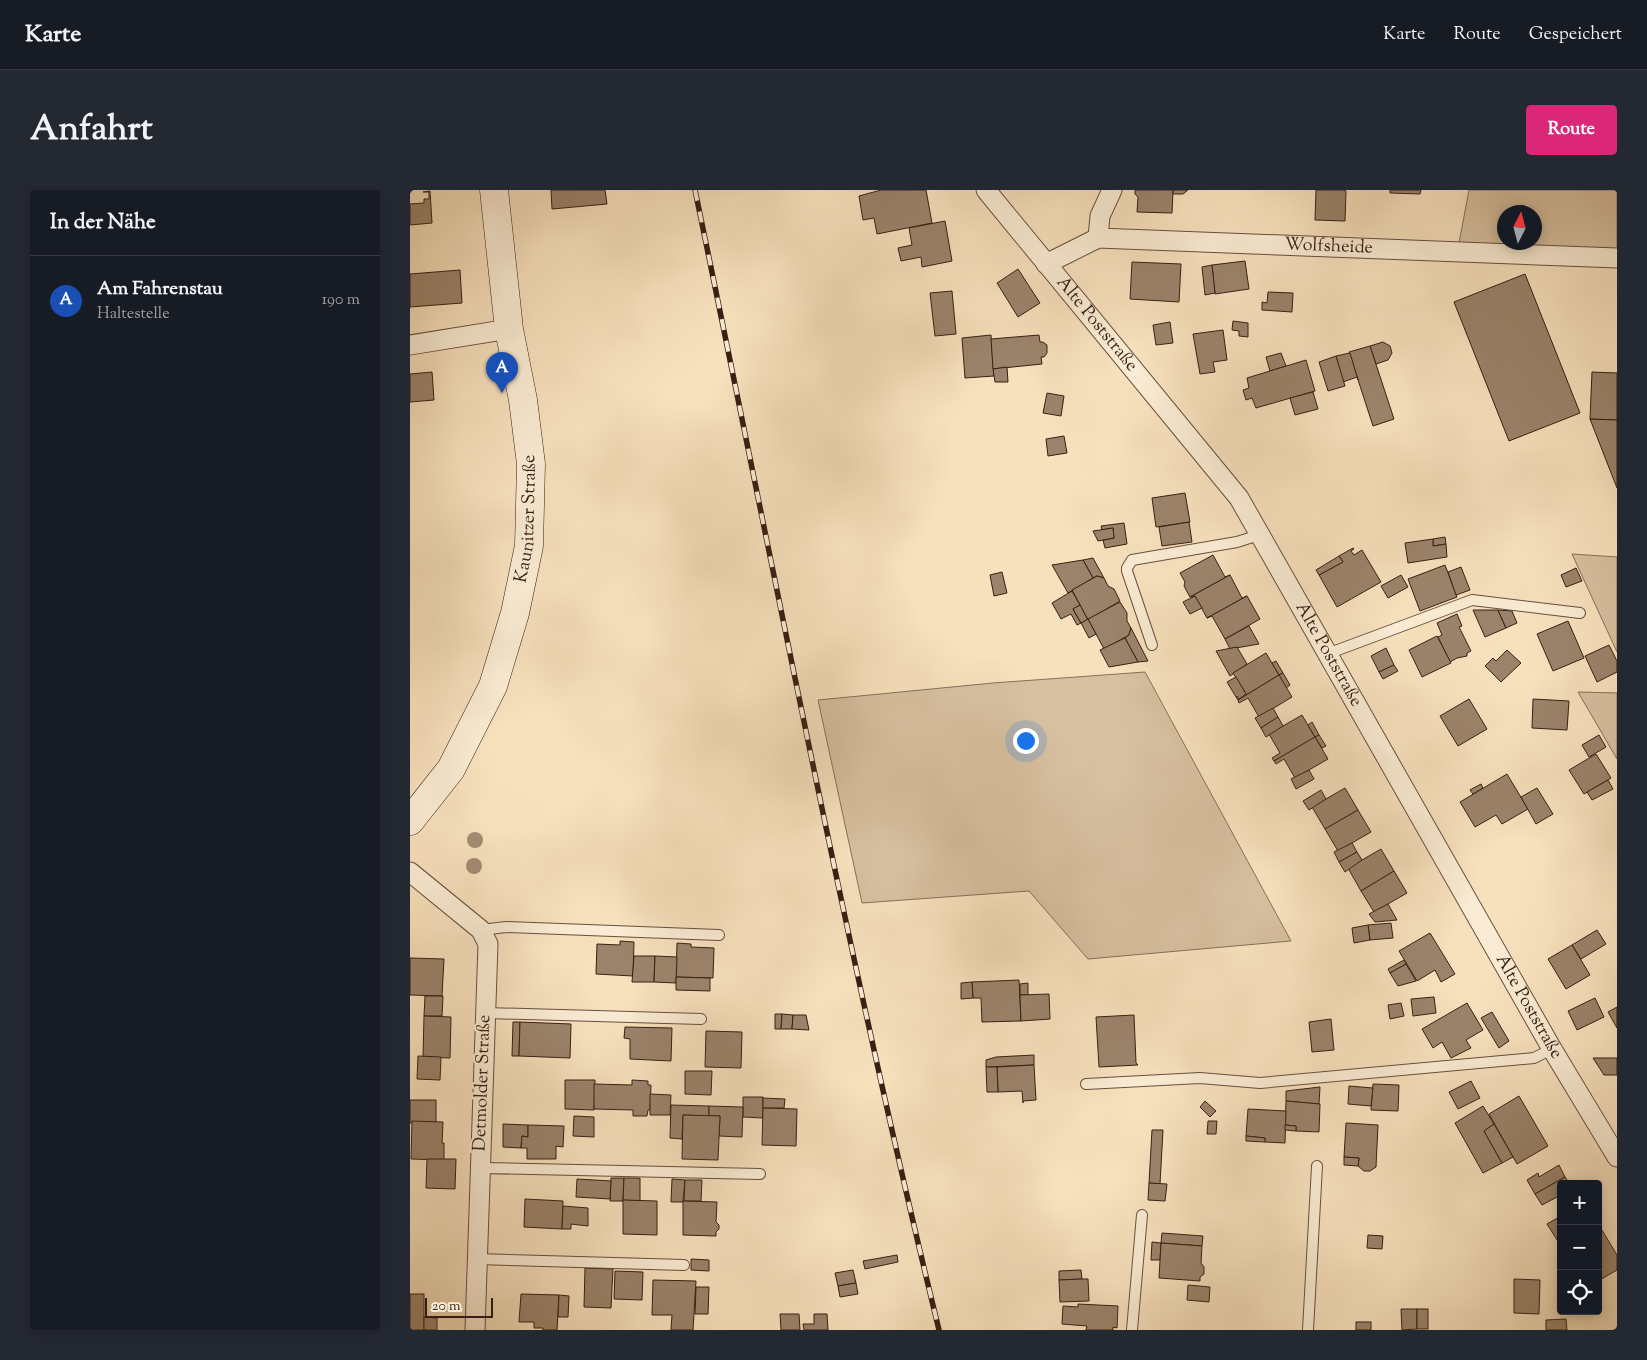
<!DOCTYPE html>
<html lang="de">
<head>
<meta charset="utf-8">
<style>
  :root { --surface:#171b24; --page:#242831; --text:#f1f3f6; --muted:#9ea1a6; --line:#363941; --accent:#db2777 }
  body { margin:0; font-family:"Sorts Mill Goudy",serif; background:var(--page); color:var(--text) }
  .controls { position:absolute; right:15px; bottom:15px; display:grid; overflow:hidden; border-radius:5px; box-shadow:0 2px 12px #0003 }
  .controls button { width:45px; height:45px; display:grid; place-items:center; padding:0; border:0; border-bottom:1px solid var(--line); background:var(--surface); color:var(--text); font:25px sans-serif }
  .compass { position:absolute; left:1087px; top:15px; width:45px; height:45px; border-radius:50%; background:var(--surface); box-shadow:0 2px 12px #0003; rotate:6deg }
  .scale { position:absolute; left:15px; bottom:12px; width:68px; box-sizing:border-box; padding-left:5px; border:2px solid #381e13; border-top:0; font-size:14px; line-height:18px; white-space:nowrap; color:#381e13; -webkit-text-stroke:4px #faecd4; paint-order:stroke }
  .you { position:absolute; left:615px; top:550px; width:18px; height:18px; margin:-12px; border:4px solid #fff; border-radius:50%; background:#1a73e8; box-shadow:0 0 0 8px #1a73e833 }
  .badge { display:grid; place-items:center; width:32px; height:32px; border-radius:50%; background:var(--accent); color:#fff; font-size:16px; font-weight:700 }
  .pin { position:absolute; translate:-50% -41px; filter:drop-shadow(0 1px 2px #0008) }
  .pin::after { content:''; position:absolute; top:26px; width:18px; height:15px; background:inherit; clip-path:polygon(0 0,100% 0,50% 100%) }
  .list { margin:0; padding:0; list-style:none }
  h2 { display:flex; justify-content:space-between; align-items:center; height:65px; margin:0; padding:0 20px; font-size:21px }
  h2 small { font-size:16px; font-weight:400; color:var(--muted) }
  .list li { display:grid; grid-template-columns:32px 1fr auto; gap:15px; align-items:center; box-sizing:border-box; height:90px; padding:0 20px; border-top:1px solid var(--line) }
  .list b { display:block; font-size:19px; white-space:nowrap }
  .list p { margin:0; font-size:16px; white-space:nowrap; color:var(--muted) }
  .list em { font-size:16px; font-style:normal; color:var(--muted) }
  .icon { flex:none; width:28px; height:28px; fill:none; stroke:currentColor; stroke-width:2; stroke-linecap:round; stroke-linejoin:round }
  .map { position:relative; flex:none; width:1207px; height:1140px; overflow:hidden; border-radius:5px }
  header { display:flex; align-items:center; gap:30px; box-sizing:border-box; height:70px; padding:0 25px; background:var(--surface); border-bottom:1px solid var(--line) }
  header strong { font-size:24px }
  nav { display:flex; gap:28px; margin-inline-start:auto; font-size:18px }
  .intro { display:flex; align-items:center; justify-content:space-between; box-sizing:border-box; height:120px; padding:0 30px }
  h1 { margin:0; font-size:35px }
  .button { padding:12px 22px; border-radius:5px; background:var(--accent); color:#fff; font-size:18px; font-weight:700 }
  main { display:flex; gap:30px; padding:0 30px }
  aside { flex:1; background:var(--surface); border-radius:5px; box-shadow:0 2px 12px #0003 }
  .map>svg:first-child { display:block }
  .green { fill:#d7c0a0; stroke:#886f5a; fill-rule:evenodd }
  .building { fill:#9b836b; stroke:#381e13 }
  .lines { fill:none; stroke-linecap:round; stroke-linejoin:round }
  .lane-casing { stroke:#684f3e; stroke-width:12 }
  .street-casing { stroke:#684f3e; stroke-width:21 }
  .secondary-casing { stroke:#381e13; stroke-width:29 }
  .lane { stroke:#faecd4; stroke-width:10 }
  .street { stroke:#faecd4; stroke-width:19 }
  .secondary { stroke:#faecd4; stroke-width:28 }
  .rail-casing { stroke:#381e13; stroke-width:5.5 }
  .rail { stroke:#faecd4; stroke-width:4; stroke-dasharray:11; stroke-linecap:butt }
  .tree { fill:#a48c73 }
  .labels { text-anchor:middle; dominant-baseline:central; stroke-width:4.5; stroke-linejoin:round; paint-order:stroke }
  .street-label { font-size:18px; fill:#381e13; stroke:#faecd4 }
</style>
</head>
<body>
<header>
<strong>Karte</strong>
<nav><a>Karte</a><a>Route</a><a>Gespeichert</a></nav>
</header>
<div class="intro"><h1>Anfahrt</h1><a class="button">Route</a></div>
<main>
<aside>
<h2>In der Nähe<small></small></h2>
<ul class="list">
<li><span class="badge" style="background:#1a4fb4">A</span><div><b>Am Fahrenstau</b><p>Haltestelle</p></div><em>190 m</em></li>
</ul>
</aside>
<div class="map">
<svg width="1207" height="1140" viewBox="0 0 1207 1140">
  <rect width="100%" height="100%" fill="#f7e1bd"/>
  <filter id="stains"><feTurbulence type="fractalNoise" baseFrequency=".004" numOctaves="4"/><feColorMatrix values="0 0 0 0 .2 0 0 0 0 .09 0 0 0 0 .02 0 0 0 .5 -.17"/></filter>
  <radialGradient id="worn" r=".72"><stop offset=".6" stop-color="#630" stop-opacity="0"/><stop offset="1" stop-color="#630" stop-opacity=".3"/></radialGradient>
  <g class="green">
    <path d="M1059,0H1207V60L1049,53ZM1094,22H1124V52H1094Z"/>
    <polygon points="1162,364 1207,367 1207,462"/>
    <polygon points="735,482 881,751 678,769 619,701 452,713 408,510 583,493"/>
    <polygon points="1168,502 1207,503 1207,569"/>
  </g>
  <g class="building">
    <polygon points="141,0 195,0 197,14 142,19"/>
    <polygon points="471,0 516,0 522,33 467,44 464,28 453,30 449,6"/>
    <polygon points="725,0 763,0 762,23 727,22 728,7 725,4"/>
    <polygon points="763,0 778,0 773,4 763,4"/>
    <polygon points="906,0 933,0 936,1 935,31 905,30"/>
    <polygon points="980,0 1011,0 1010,4 980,3"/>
    <polygon points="20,1 22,33 0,35 0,14 14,13 14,9 19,9 19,2 13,2"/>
    <polygon points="535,31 542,71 512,77 511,67 491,71 488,58 502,55 499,38"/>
    <polygon points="835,71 839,99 805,104 802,75"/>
    <polygon points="722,72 771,74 769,112 720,109"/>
    <polygon points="802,75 805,103 795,105 792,77"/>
    <polygon points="608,79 630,113 608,127 587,93"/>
    <polygon points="50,80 52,113 0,117 0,84"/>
    <polygon points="1115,84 1170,223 1099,251 1044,112"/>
    <polygon points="542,101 546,144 525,146 520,103"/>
    <polygon points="858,102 883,103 882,122 852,120 852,112 857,113"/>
    <polygon points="823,131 838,133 838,147 829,146 829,141 822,140"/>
    <polygon points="760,132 763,153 746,155 743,135"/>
    <polygon points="813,140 817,170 803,172 805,182 790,184 783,144"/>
    <polygon points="581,145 584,186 555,188 552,148"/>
    <polygon points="629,145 630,152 633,152 637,155 637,163 634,167 631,167 632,174 583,179 581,149"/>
    <polygon points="973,152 980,156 982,163 978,170 966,174 960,156"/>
    <polygon points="960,156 984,229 963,236 939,162"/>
    <polygon points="871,163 876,176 860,181 856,167"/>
    <polygon points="940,163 948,190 947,187 933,192 926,166"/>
    <polygon points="926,166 935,196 918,201 909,172"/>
    <polygon points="896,170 905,201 846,218 842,208 836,210 833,200 839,198 837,188"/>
    <polygon points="597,177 598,192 585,192 583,179"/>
    <polygon points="22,182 24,210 0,212 0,184"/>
    <polygon points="1182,182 1207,183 1207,230 1180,229"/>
    <polygon points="903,202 908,219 885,225 880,208"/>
    <polygon points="637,203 654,206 651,226 633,223"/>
    <polygon points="1180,229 1207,230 1207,298"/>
    <polygon points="654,246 657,263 638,266 636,249"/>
    <polygon points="775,303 780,332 746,337 742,308"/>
    <polygon points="779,332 782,352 752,356 749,337"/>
    <polygon points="714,333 717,354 695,358 693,350 704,348 703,338 692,340 691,336"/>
    <polygon points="703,338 704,348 688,351 683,341"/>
    <polygon points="1035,347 1036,354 1023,356 1023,349"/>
    <polygon points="1023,349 1023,356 1036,354 1037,367 998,373 995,353"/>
    <polygon points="943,358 944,359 941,361 944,365 952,360 971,392 927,417 909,385 933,372 929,366"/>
    <polygon points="803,365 815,387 820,385 780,407 774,396 775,392 770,383"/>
    <polygon points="929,366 933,372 909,385 906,380"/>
    <polygon points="683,368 694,388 687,386 683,388 673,370"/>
    <polygon points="673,370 683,388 658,403 642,375"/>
    <polygon points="1035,375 1047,407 1010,421 998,389"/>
    <polygon points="1051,377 1060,400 1046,405 1038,382"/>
    <polygon points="1166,378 1172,391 1156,397 1151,385"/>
    <polygon points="592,382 597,403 584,406 580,385"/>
    <polygon points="820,385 832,408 837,406 797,428 785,406 780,407"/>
    <polygon points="991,385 998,397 978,408 971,396"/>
    <polygon points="687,386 694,388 698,396 704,399 710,411 678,430 662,400"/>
    <polygon points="662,401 670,415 663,419 671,433 667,435 661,424 651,429 642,413"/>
    <polygon points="785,406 792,418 780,424 773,412"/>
    <polygon points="837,406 850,429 815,449 802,426 797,428"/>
    <polygon points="710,412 717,423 717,431 721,438 719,445 694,459 678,429"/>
    <polygon points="670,415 678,430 671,433 663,419"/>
    <polygon points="1063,420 1088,420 1096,438 1075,447"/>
    <polygon points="1088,420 1102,421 1107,433 1096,438"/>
    <polygon points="1047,424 1052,436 1049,437 1061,461 1057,463 1057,466 1047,468 1040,472 1028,447 1032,445 1027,433"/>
    <polygon points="678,429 686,444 679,448 671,433"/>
    <polygon points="1158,431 1174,468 1143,481 1127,444"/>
    <polygon points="839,436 849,454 820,459 815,449"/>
    <polygon points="721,438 738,471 728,472 715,448 719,445"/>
    <polygon points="1027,446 1041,473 1012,487 999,460"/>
    <polygon points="715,448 728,472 699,477 690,460"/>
    <polygon points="1199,455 1207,471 1207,482 1187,492 1175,466"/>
    <polygon points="827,457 837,474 820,486 806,461"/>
    <polygon points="976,458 984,475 969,482 961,466"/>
    <polygon points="1097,460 1111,473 1091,492 1075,476 1083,468 1086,471"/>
    <polygon points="856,463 869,485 828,510 826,507 835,502 823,483"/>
    <polygon points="866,471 873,483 869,485 862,473"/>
    <polygon points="984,475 988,481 973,489 969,482"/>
    <polygon points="873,483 880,495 876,498 869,485"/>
    <polygon points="869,485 882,507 849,527 838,508 829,513 828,510"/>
    <polygon points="826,487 836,504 829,509 827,506 826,507 817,492"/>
    <polygon points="1059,509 1077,539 1048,556 1030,526"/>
    <polygon points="1123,509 1159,511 1157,540 1122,538"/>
    <polygon points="863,518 868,527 851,538 845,528"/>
    <polygon points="892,525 905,547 864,571 862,568 870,563 859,544"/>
    <polygon points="868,527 873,536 856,547 851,538"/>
    <polygon points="902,532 909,545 905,547 898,535"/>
    <polygon points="909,545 916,556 912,558 905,547"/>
    <polygon points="1189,545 1196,557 1179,567 1172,555"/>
    <polygon points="905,547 918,569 885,588 874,569 866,574 864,571"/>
    <polygon points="1186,564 1201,588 1174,604 1159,580"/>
    <polygon points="899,580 904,589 886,599 881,589"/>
    <polygon points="1097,584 1118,619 1092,634 1086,625 1065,637 1050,612"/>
    <polygon points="1198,590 1203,599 1182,610 1177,602"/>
    <polygon points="1071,594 1073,598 1063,604 1060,600"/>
    <polygon points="935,598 948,620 915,639 902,617"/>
    <polygon points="1127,598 1143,624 1126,634 1111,607"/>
    <polygon points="911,600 916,609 899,620 893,611"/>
    <polygon points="948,620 961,642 928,661 915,639"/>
    <polygon points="942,653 947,662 929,672 924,662"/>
    <polygon points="971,659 984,681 951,701 938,678"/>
    <polygon points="947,662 952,670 935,682 929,672"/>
    <polygon points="984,681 997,703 964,722 951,701"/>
    <polygon points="978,714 987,730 965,732 959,724"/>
    <polygon points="981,733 983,748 960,750 958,735"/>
    <polygon points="958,735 960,750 944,753 942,738"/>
    <polygon points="1187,740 1196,754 1171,769 1162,755"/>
    <polygon points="1020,743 1045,784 1031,792 1025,780 1007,791 989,761"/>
    <polygon points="210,751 224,752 223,786 186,784 187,754 210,755"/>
    <polygon points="267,753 281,754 281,757 304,758 303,788 266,787"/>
    <polygon points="1162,755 1180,785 1156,799 1138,769"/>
    <polygon points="224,766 245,766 244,792 222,792"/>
    <polygon points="245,766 267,767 266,793 244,792"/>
    <polygon points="0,768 34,769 32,806 0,805"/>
    <polygon points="994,770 996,774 980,783 978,779"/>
    <polygon points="996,774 1006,791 988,796 980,783"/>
    <polygon points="266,787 300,788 300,801 266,800"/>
    <polygon points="609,790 611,831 572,832 571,808 563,808 562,792"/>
    <polygon points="562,792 563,808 551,809 551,793"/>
    <polygon points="618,793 618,805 610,805 610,794"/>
    <polygon points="639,804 640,829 611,831 610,805"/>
    <polygon points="15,806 33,806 32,826 14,826"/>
    <polygon points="1024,807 1026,823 1003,826 1001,809"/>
    <polygon points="1185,808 1194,827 1167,840 1158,821"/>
    <polygon points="991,813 994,826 980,829 978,815"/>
    <polygon points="1057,813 1073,840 1056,850 1061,858 1041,868 1032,852 1023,858 1012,839"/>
    <polygon points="1207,817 1207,838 1198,822"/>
    <polygon points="1082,822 1099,851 1089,858 1071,828"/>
    <polygon points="365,824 372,824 371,839 365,839"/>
    <polygon points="372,824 383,825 382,839 371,839"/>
    <polygon points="383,825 396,825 399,840 382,839"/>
    <polygon points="724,825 726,873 728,875 689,877 686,827"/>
    <polygon points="14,826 41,827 40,868 13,867"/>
    <polygon points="921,829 924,860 902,862 899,832"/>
    <polygon points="103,832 110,832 109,866 102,866"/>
    <polygon points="110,832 161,834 160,868 109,866"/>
    <polygon points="215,837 262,838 261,871 220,869 220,849 214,848"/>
    <polygon points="296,841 332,842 331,878 295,877"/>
    <polygon points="624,865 624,875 576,877 576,870 586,867"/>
    <polygon points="8,866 31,867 30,890 7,889"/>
    <polygon points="1183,868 1207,868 1207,885 1194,885"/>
    <polygon points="624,875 626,910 613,911 613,913 612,901 588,902 587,877"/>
    <polygon points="576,877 587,877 588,902 577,902"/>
    <polygon points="275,881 302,881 301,905 275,904"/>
    <polygon points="155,890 185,890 184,920 155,919"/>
    <polygon points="222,890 238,891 238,895 241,895 240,920 238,920 237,926 223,926 223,920 184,919 184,894 222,895"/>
    <polygon points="1061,891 1070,908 1048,919 1039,902"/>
    <polygon points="963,894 989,895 988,921 961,920"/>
    <polygon points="939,896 963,898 961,916 938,914"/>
    <polygon points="910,897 909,914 876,911 876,901"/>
    <polygon points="240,904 261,905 260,925 240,925"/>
    <polygon points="1109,906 1138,956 1107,974 1079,924"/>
    <polygon points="333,907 353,907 353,928 333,927"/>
    <polygon points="353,908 375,909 374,918 353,918"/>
    <polygon points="0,910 26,910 26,932 0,933"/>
    <polygon points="795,911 806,921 800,927 790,917"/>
    <polygon points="876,911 910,914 909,942 886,941 886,936 875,935"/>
    <polygon points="261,915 299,916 299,926 273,925 272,949 260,948"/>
    <polygon points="299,916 333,917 332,947 309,946 310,926 299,926"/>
    <polygon points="1073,916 1084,934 1074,941 1092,973 1073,983 1045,933"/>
    <polygon points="353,918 387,919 386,956 352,955"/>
    <polygon points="838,919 876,921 875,953 855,952 855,948 836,946"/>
    <polygon points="273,925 310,926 308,970 272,969"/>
    <polygon points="164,926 184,927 184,947 163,946"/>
    <polygon points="2,931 33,932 32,953 34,953 34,970 1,969"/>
    <polygon points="798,931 807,931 806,944 797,944"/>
    <polygon points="936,933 968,935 966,977 960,981 954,981 948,976 949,968 934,967"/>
    <polygon points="93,934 118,935 118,947 112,946 111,958 93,957"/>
    <polygon points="1084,934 1103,967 1092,973 1074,941"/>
    <polygon points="118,935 154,936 153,957 146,956 146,969 117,969 117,958 111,958 112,946 118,947"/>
    <polygon points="875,935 886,936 886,941 875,940"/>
    <polygon points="742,940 753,940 750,994 739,993"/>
    <polygon points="836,946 855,948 855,952 836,951"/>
    <polygon points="934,967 949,968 948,976 934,975"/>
    <polygon points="17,969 46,969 45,999 16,998"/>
    <polygon points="1149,975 1155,987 1125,1004 1117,990 1128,983 1129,987"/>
    <polygon points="1155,987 1160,994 1151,994 1151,1012 1147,1007 1132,1015 1125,1004"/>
    <polygon points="201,988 214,988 213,1011 200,1011"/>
    <polygon points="214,988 230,988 230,1011 213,1010"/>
    <polygon points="167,989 201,991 200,1009 166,1007"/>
    <polygon points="262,989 275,990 273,1012 261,1012"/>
    <polygon points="275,990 292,990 291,1011 274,1011"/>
    <polygon points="739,993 757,994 755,1011 738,1010"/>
    <polygon points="115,1009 153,1011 152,1039 114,1037"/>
    <polygon points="213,1010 247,1011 247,1045 213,1044"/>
    <polygon points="273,1011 307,1012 306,1032 309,1035 309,1039 306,1042 306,1046 273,1045"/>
    <polygon points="153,1016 178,1018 178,1036 161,1034 161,1039 152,1039"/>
    <polygon points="1151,1026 1151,1056 1137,1034"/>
    <polygon points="1190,1037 1207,1065 1207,1080 1188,1091 1188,1038"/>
    <polygon points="752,1043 793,1046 792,1056 751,1053"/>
    <polygon points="958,1045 973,1046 972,1059 957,1058"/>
    <polygon points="742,1052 751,1053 750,1070 741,1070"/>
    <polygon points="751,1053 792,1056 791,1073 794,1077 794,1084 790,1087 790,1091 749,1088"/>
    <polygon points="487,1065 488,1072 455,1079 453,1071"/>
    <polygon points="281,1069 299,1070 299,1081 281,1080"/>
    <polygon points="175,1078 203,1079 201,1118 174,1117"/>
    <polygon points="443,1080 446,1093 428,1096 425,1083"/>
    <polygon points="671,1080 672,1089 649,1090 649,1081"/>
    <polygon points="205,1081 233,1082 232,1110 204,1109"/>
    <polygon points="672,1089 678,1089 679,1111 650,1112 649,1090"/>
    <polygon points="1104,1089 1130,1090 1129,1124 1104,1123"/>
    <polygon points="243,1090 286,1091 283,1140 261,1140 262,1125 242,1125"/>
    <polygon points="446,1093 448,1104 430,1107 428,1096"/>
    <polygon points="778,1095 800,1097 799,1112 777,1110"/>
    <polygon points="286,1097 299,1097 298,1124 285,1124"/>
    <rect x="0" y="1104" width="14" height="36"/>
    <polygon points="111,1104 149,1105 147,1140 133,1140 133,1138 124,1138 124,1132 109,1132"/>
    <polygon points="149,1105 159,1106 158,1127 148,1127"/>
    <polygon points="668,1114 708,1116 707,1138 703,1137 703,1140 676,1140 677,1136 652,1134 653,1116 668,1117"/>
    <polygon points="991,1119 1007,1119 1007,1139 992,1140"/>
    <rect x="1007" y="1119" width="11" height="20"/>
    <polygon points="370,1124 389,1124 390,1140 371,1140"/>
    <polygon points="404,1124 417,1124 418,1140 394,1140 393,1134 404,1134"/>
    <polygon points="14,1127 27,1128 27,1140 14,1140"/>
    <polygon points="1156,1129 1157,1140 1136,1140 1136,1130"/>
    <rect x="946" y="1132" width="15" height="8"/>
  </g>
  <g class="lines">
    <g class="lane-casing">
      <g id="lane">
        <polyline points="742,455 717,381 717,378 722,370 827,352 849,345"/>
        <polyline points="917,464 1062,410 1170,423"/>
        <polyline points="71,740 96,737 309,745"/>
        <polyline points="76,823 291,829"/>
        <polyline points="676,894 790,888 850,893 1124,868 1142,859"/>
        <polyline points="71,978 350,984"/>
        <polyline points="67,1069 274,1075"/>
        <polyline points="722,1140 732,1025"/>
        <polyline points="898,1140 907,976"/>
      </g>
    </g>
    <g class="street-casing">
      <g id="street">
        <path id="s1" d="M576,0L829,308L1142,859L1207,967"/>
        <polyline points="688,48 690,26 702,0"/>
        <path id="s2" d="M636,74L688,48L1207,68"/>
        <polyline points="0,155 99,139"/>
        <polyline points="0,682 71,740 78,754 65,1140"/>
      </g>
    </g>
    <g class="secondary-casing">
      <g id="secondary">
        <path id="s3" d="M0,631L41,579L83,496L105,423L119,356L121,274L113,210L99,139L84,0"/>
      </g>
    </g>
    <use href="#lane" class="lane"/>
    <use href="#street" class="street"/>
    <use href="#secondary" class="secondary"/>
    <g class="rail-casing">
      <path id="rail" d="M285,0C364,380 437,763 529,1140"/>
    </g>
    <use href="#rail" class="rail"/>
  </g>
  <g class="tree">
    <circle cx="65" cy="650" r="8"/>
    <circle cx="64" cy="676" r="8"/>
  </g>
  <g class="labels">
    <g class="street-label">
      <text stroke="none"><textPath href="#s2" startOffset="289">Wolfsheide</textPath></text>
      <text stroke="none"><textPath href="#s1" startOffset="174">Alte Poststraße</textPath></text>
      <text stroke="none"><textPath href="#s3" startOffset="331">Kaunitzer Straße</textPath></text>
      <text stroke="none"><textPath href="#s1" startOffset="579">Alte Poststraße</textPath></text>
      <text stroke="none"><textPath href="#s1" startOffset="984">Alte Poststraße</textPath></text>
      <text transform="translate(73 893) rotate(-88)">Detmolder Straße</text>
    </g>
  </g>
  <rect width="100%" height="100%" filter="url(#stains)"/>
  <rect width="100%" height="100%" fill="url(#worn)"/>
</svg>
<div class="controls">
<button>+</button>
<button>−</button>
<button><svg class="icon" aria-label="locate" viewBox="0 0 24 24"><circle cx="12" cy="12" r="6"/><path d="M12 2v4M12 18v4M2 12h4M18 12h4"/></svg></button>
</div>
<svg class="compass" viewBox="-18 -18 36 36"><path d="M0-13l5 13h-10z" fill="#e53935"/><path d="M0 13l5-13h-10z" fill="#9ea1a6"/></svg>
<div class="scale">20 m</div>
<div class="you"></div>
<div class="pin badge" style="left:92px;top:203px;background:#1a4fb4">A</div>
</div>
</main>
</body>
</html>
